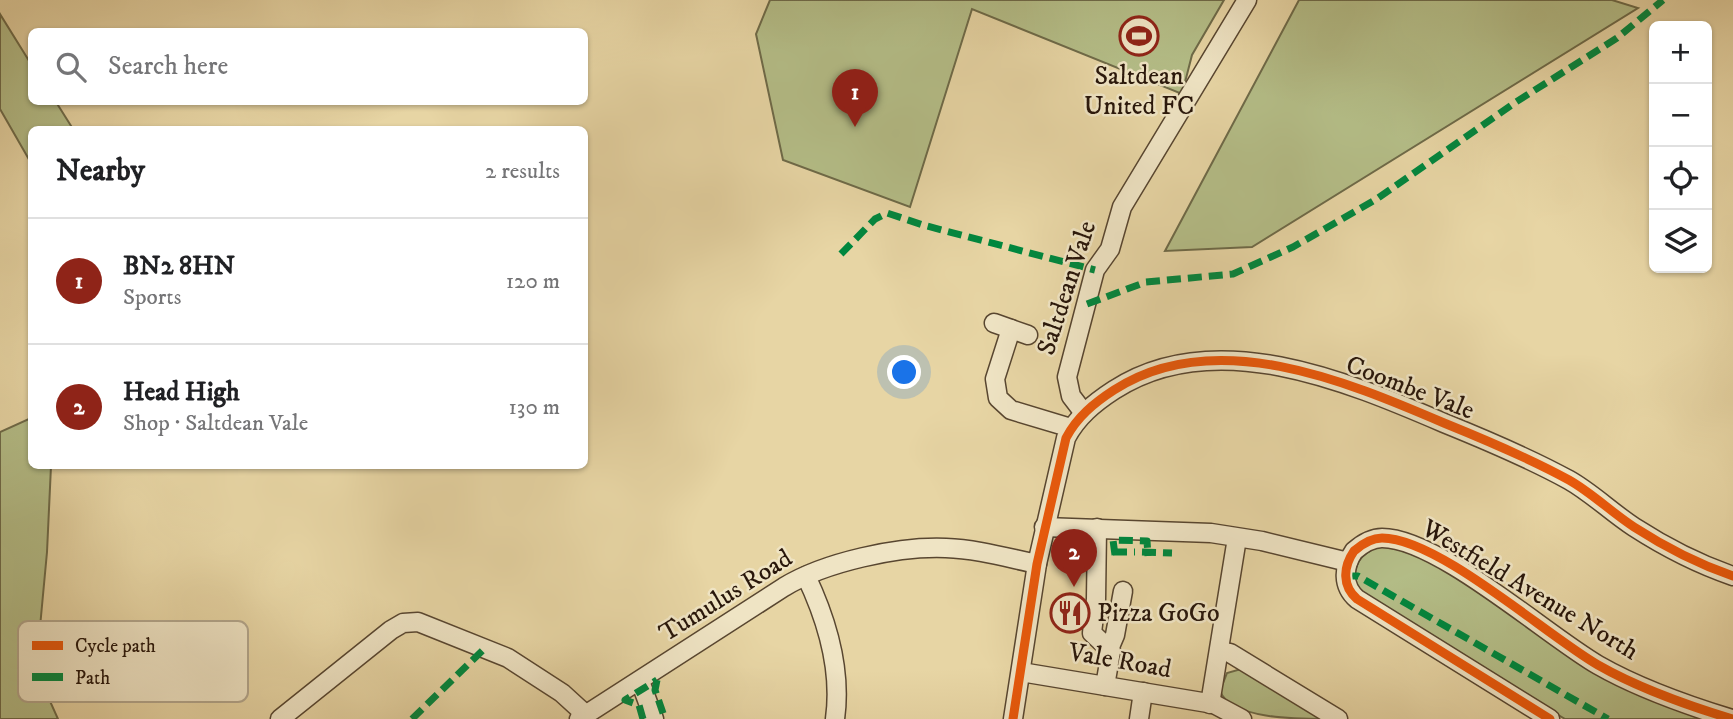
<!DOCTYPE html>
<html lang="en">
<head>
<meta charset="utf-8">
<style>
  :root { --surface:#fff; --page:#f6f6f6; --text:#202124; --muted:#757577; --line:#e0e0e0; --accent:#8f2418 }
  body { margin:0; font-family:"IM FELL DW Pica",serif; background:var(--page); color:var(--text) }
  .controls { position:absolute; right:21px; top:21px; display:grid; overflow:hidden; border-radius:10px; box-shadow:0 2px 5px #0004 }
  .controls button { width:63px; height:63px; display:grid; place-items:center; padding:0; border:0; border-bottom:2px solid var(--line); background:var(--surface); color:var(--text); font:35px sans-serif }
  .you { position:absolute; left:905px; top:373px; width:24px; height:24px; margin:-18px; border:5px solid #fff; border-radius:50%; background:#1a73e8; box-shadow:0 0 0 10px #1a73e833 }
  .badge { display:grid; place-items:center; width:46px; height:46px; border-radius:50%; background:var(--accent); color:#fff; font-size:23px; font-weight:700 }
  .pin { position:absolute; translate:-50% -58px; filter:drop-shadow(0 2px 4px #0008) }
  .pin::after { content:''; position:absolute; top:37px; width:24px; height:21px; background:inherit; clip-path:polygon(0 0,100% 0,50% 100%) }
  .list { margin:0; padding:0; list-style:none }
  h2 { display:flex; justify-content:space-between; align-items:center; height:91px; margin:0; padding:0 28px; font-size:30px }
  h2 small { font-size:23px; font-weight:400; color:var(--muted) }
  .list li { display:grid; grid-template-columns:46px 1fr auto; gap:21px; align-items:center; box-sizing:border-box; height:126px; padding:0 28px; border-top:2px solid var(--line) }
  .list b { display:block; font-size:26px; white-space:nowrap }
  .list p { margin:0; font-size:23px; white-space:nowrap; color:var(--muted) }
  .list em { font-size:23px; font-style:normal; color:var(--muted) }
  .icon { flex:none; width:38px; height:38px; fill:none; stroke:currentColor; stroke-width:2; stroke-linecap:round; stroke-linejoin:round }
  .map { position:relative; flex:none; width:1733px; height:719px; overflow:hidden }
  .search { position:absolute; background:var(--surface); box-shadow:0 2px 5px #0004; left:28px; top:28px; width:560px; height:77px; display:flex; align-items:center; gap:18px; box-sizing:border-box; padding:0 24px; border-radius:10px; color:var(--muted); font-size:26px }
  .panel { position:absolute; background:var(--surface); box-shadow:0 2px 5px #0004; left:28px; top:126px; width:560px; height:343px; border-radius:10px }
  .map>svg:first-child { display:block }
  .green { fill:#b4bd87; stroke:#6e6a48; stroke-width:2 }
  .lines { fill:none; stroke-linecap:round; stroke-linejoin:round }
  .minor-casing { stroke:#584630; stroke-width:21 }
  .minor { stroke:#efe4c4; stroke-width:18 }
  .quiet { stroke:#00873e; stroke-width:7; stroke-dasharray:14 7; stroke-linecap:butt }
  .cycleway-casing { stroke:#efe4c4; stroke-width:13 }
  .cycleway { stroke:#e8590c; stroke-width:9 }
  .labels { text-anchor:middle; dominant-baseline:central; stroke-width:5; stroke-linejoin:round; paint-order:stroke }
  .poi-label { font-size:26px; fill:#28160a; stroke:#efe4c4 }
  .street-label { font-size:26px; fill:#28160a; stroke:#efe4c4 }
  .key { fill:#efe4c4; stroke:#b3a68c; stroke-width:2 }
  .key-label { font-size:19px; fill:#28160a }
</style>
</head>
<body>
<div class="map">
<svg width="1733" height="719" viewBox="0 0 1733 719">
  <rect width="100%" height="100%" fill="#e7d5a4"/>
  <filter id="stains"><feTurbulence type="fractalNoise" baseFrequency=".00286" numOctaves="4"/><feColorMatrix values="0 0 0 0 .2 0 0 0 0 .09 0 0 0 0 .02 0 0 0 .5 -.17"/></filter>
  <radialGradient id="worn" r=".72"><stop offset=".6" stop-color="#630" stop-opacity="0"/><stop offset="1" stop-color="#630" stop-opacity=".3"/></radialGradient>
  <g class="green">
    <polygon points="770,0 1224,0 1192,55 1182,94 972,9 910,207 783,160 756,34"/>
    <polygon points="1299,0 1612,0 1638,8 1252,247 1165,251"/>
    <polygon points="0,14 31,64 32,102 56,102 73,129 32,130 31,163 0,109"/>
    <polygon points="31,418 32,466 51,466 47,552 36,670 58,719 0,719 0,432"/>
    <path d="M1381,546L1406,551L1441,567L1709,719H1565L1364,596L1356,587C1352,566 1359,553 1381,546Z"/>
    <path d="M1241,669L1326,719C1296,719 1231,719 1220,691L1227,673Z"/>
  </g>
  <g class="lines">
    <g class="minor-casing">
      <g id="minor">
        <polyline points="994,323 1028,335"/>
        <polyline points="1011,329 995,379 998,398 1011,410 1071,428"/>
        <polyline points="1084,413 1071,396 1067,377 1095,270 1110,249 1122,207 1247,0"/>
        <polyline points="1044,527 1211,533 1262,541 1348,562"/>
        <polyline points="1097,528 1096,599 1092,633 1111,651 1105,686"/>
        <path d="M806,576C827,620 842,669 835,719"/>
        <polyline points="1109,649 1115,635 1123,591"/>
        <polyline points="1220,651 1230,653 1338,719"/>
        <polyline points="1021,672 1214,704 1242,719"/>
        <polyline points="640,681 654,719"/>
        <polyline points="1210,704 1237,538"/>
        <polyline points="280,719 391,630 403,623 418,622 508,658 562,693 585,714"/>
        <path d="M579,719L784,587C825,562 898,546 946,548C977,549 1008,558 1037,564"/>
        <path d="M1013,719L1037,564L1066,438C1077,417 1094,403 1114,390C1214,325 1346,381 1444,423C1486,440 1529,458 1569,480C1592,493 1611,512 1634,527C1665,547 1698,564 1733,576"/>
        <polyline points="1139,719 1143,692"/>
        <path d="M1550,719L1357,599C1342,586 1343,567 1354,551C1362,544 1371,538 1382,538C1438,538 1546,635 1598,665C1640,689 1686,705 1732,719"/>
      </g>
    </g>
    <use href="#minor" class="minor"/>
    <g class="quiet">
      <polyline points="841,254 875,219 887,213 923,225 1095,270"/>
      <polyline points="1087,304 1146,282 1233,274 1293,247 1375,200 1516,102 1617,38 1663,0"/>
      <polyline points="1113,552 1135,552"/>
      <polyline points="1142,552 1172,553"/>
      <polyline points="1115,555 1113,540 1147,541 1148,556"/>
      <polyline points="1345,576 1358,576 1608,719"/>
      <polyline points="657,680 655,690 665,719"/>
      <polyline points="412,719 485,648"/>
      <polyline points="643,719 639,705 625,700 657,680"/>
    </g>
    <g class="cycleway-casing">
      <g id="cycleway">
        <path d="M1013,719L1037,564L1066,438C1077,417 1094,403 1114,390C1214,325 1346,381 1444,423C1486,440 1529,458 1569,480C1592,493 1611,512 1634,527C1665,547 1698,564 1733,576"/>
        <path d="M1550,719L1357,599C1342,586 1343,567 1354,551C1362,544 1371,538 1382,538C1438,538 1546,635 1598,665C1640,689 1686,705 1732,719"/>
      </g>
    </g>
    <use href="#cycleway" class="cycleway"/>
  </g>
  <defs>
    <g id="stadium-ring" transform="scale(2.0125)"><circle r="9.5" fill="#efe4c4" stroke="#8f2418" stroke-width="1.5"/><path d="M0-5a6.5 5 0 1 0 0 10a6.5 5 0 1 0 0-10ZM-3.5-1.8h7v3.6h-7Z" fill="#8f2418"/></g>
    <g id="restaurant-ring" transform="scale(2.0125)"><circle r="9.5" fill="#efe4c4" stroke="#8f2418" stroke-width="1.5"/><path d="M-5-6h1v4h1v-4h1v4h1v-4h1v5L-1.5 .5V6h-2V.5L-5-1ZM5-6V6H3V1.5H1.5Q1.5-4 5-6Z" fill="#8f2418"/></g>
  </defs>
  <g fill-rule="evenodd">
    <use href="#stadium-ring" x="1139" y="36"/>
    <use href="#restaurant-ring" x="1070" y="613"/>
  </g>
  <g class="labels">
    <g class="poi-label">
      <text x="1139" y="76">Saltdean<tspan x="1139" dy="30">United FC</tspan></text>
      <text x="1097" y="613" text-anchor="start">Pizza GoGo</text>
    </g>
    <g class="street-label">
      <text transform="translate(1067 288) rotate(-72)">Saltdean Vale</text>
      <text transform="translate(1410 388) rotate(21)">Coombe Vale</text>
      <text transform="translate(1530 590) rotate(31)">Westfield Avenue North</text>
      <text transform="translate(726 596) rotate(-32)">Tumulus Road</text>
      <text transform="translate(1120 661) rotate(10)">Vale Road</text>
    </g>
  </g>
  <rect x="18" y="621" width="230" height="81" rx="10" class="key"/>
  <rect x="32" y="641" width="31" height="9" fill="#e8590c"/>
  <rect x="32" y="673" width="31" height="8" fill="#00873e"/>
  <g class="key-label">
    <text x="75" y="652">Cycle path</text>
    <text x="75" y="684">Path</text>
  </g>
  <rect width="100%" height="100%" filter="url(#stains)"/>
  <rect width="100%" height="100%" fill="url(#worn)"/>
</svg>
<div class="controls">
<button>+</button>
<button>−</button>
<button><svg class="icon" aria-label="locate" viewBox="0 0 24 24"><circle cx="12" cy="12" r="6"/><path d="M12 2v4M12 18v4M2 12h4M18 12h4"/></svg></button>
<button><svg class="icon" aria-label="layers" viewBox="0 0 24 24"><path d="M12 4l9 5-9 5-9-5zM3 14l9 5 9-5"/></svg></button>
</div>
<div class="you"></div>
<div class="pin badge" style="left:855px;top:127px">1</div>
<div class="pin badge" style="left:1074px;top:587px">2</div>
<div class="search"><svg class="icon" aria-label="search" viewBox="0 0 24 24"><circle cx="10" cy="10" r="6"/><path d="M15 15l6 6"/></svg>Search here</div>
<section class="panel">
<h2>Nearby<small>2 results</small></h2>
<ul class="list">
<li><span class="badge">1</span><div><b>BN2 8HN</b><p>Sports</p></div><em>120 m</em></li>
<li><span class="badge">2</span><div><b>Head High</b><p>Shop · Saltdean Vale</p></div><em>130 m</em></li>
</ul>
</section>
</div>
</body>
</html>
